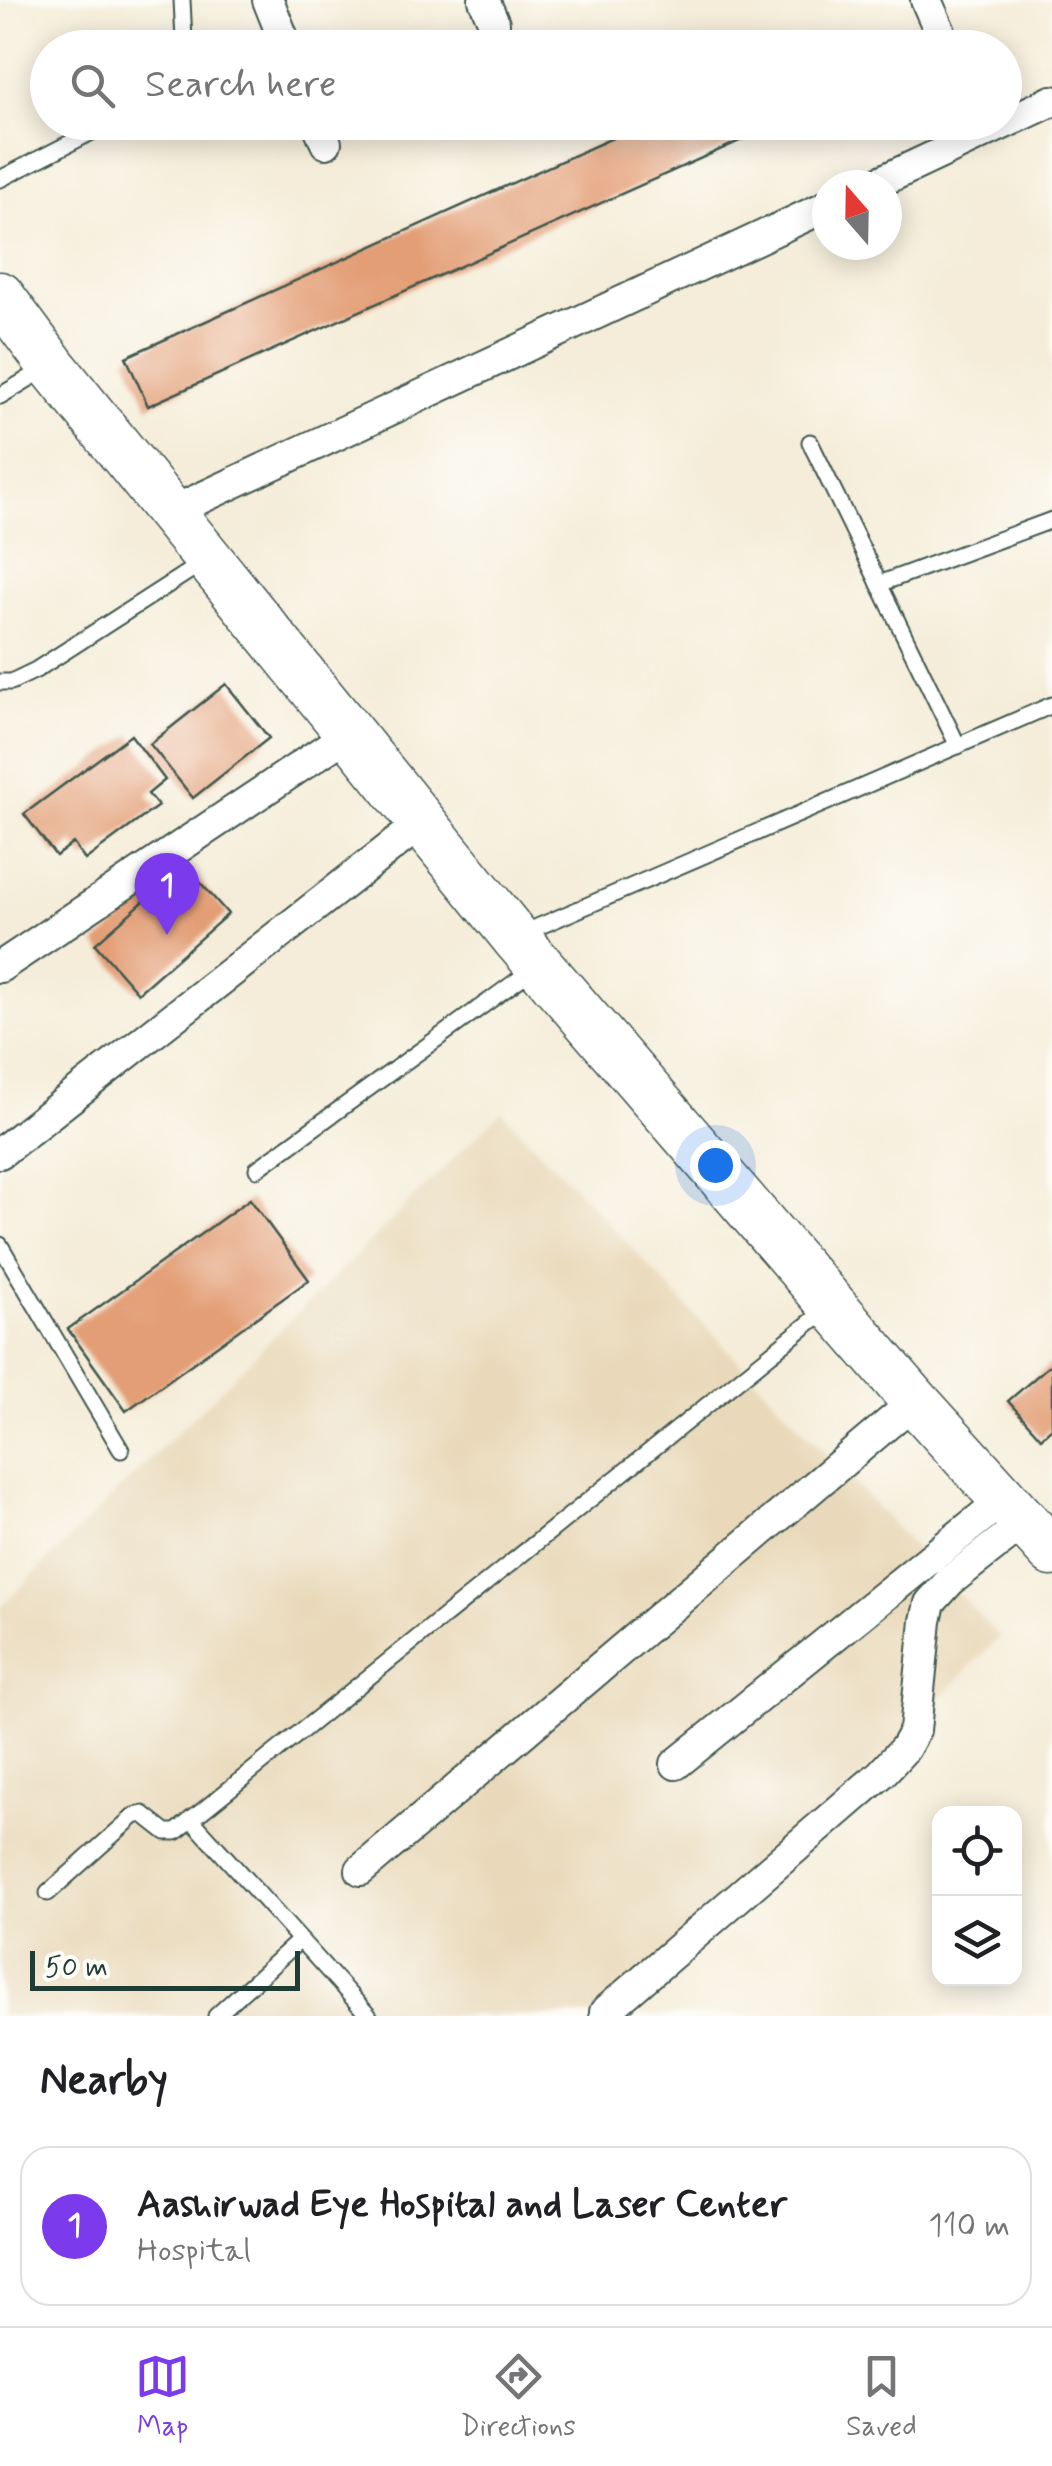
<!DOCTYPE html>
<html lang="en">
<head>
<meta charset="utf-8">
<style>
  :root { --surface:#fff; --page:#f2f2f2; --text:#202124; --muted:#757577; --line:#e0e0e0; --accent:#7c3aed }
  body { margin:0; font-family:Mynerve,sans-serif; background:var(--page); color:var(--text) }
  .controls { position:absolute; right:30px; bottom:30px; display:grid; overflow:hidden; border-radius:20px; box-shadow:0 5px 25px #0003 }
  .controls button { width:90px; height:90px; display:grid; place-items:center; padding:0; border:0; border-bottom:2px solid var(--line); background:var(--surface); color:var(--text); font:50px sans-serif }
  .compass { position:absolute; left:812px; top:170px; width:90px; height:90px; border-radius:50%; background:var(--surface); box-shadow:0 5px 25px #0003; rotate:340deg }
  .scale { position:absolute; left:30px; bottom:25px; width:270px; box-sizing:border-box; padding-left:10px; border:5px solid #1f3d34; border-top:0; font-size:28px; line-height:35px; white-space:nowrap; color:#1f3d34; -webkit-text-stroke:8px #fdfcf7; paint-order:stroke }
  .you { position:absolute; left:715px; top:1165px; width:35px; height:35px; margin:-25px; border:8px solid #fff; border-radius:50%; background:#1a73e8; box-shadow:0 0 0 15px #1a73e833 }
  .badge { display:grid; place-items:center; width:65px; height:65px; border-radius:50%; background:var(--accent); color:#fff; font-size:32px; font-weight:700 }
  .pin { position:absolute; translate:-50% -82px; filter:drop-shadow(0 2px 5px #0008) }
  .pin::after { content:''; position:absolute; top:52px; width:35px; height:30px; background:inherit; clip-path:polygon(0 0,100% 0,50% 100%) }
  .list { margin:0; padding:0; list-style:none }
  h2 { display:flex; justify-content:space-between; align-items:center; height:130px; margin:0; padding:0 40px; font-size:42px }
  h2 small { font-size:32px; font-weight:400; color:var(--muted) }
  .list li { display:grid; grid-template-columns:65px 1fr auto; gap:30px; align-items:center; box-sizing:border-box; height:160px; margin:0 20px 20px; padding:0 20px; border:2px solid var(--line); border-radius:30px }
  .list b { display:block; font-size:38px; white-space:nowrap }
  .list p { margin:0; font-size:32px; white-space:nowrap; color:var(--muted) }
  .list em { font-size:32px; font-style:normal; color:var(--muted) }
  .icon { flex:none; width:55px; height:55px; fill:none; stroke:currentColor; stroke-width:2; stroke-linecap:round; stroke-linejoin:round }
  .map { position:relative; flex:none; width:1052px; height:2016px; overflow:hidden }
  .search { position:absolute; background:var(--surface); box-shadow:0 5px 25px #0003; left:30px; right:30px; top:30px; height:110px; display:flex; align-items:center; gap:25px; box-sizing:border-box; padding:0 35px; border-radius:55px; color:var(--muted); font-size:38px }
  .sheet { height:310px; background:var(--surface) }
  nav { display:flex; justify-content:space-around; align-items:center; box-sizing:border-box; height:140px; border-top:2px solid var(--line); background:var(--surface); font-size:28px; color:var(--muted) }
  nav a { display:grid; justify-items:center; gap:5px }
  nav .on { color:var(--accent) }
  .map>svg:first-child { display:block }
  .built { fill:#e9d9ba }
  .building { fill:#e39e76 }
  .lines { fill:none; stroke-linecap:round; stroke-linejoin:round }
  .lane-casing { stroke:#3f574d; stroke-width:19 }
  .street-casing { stroke:#3f574d; stroke-width:34 }
  .primary-casing { stroke:#3f574d; stroke-width:51 }
  .lane { stroke:#fff; stroke-width:15 }
  .street { stroke:#fff; stroke-width:30 }
  .primary { stroke:#fff; stroke-width:48 }
</style>
</head>
<body>
<div class="map">
<svg width="1052" height="2016" viewBox="0 0 1052 2016">
  <rect width="100%" height="100%" fill="#fdfcf7"/>
  <filter id="ink" filterUnits="userSpaceOnUse"><feTurbulence type="fractalNoise" baseFrequency=".01" numOctaves="2"/><feDisplacementMap in="SourceGraphic" scale="20" xChannelSelector="R" yChannelSelector="G"/><feConvolveMatrix kernelMatrix="1 2 1 2 8 2 1 2 1" color-interpolation-filters="sRGB"/></filter>
  <filter id="wash" filterUnits="userSpaceOnUse"><feTurbulence type="fractalNoise" baseFrequency=".0048" numOctaves="4" result="noise"/><feDisplacementMap in="SourceGraphic" scale="40" xChannelSelector="R" yChannelSelector="G"/><feGaussianBlur stdDeviation="2.25" result="paint"/><feColorMatrix in="noise" values="0 0 0 0 0 0 0 0 0 0 0 0 0 0 0 0 0 1.4 0 .05"/><feComposite in="paint" operator="in"/></filter>
  <g filter="url(#wash)">
    <rect width="100%" height="100%" fill="#f5edd9"/>
    <polygon class="built" points="502,1111 999,1637 631,2016 0,2016 0,1608"/>
    <g id="blocks">
      <g class="building">
        <polygon points="841,36 846,48 815,48"/>
        <polygon points="648,122 782,122 148,406 126,357"/>
        <polygon points="226,684 269,738 193,798 150,744"/>
        <polygon points="131,735 165,780 148,794 158,806 85,860 73,843 56,856 24,814"/>
        <polygon points="185,865 228,914 138,993 95,944"/>
        <polygon points="250,1199 309,1280 126,1411 68,1329"/>
        <polygon points="1052,1363 1052,1428 1041,1438 1008,1401"/>
      </g>
    </g>
  </g>
  <g filter="url(#ink)">
    <use href="#blocks" fill-opacity="0" stroke="#3f574d" stroke-width="2.5"/>
    <g class="lines">
      <g class="lane-casing">
        <g id="lane">
          <polyline points="182,0 184,40 182,48"/>
          <polyline points="0,179 111,122"/>
          <polyline points="0,396 48,367"/>
          <polyline points="810,442 958,746"/>
          <polyline points="879,584 1052,520"/>
          <polyline points="0,682 11,682 36,670 205,561"/>
          <polyline points="519,935 1052,705"/>
          <polyline points="257,1169 536,967"/>
          <polyline points="0,1245 121,1450"/>
          <polyline points="191,1819 369,2016"/>
          <polyline points="48,1893 134,1816 143,1814 166,1832 176,1832 828,1308"/>
          <polyline points="216,2016 300,1940"/>
        </g>
      </g>
      <g class="street-casing">
        <g id="street">
          <polyline points="268,0 287,48"/>
          <polyline points="484,0 494,23"/>
          <polyline points="926,0 947,48"/>
          <polyline points="317,122 326,143"/>
          <polyline points="873,185 1052,101"/>
          <polyline points="171,512 827,206"/>
          <polyline points="0,967 350,733"/>
          <polyline points="0,1153 423,822"/>
          <polyline points="676,1764 1004,1499"/>
          <polyline points="361,1870 915,1401"/>
          <polyline points="605,2012 881,1774 905,1748 915,1730 926,1621 930,1603 950,1581 1025,1522"/>
        </g>
      </g>
      <g class="primary-casing">
        <polyline id="primary" points="0,296 52,366 515,937 915,1401 1052,1552"/>
      </g>
      <use href="#lane" class="lane"/>
      <use href="#street" class="street"/>
      <use href="#primary" class="primary"/>
    </g>
  </g>
</svg>
<div class="controls">
<button><svg class="icon" aria-label="locate" viewBox="0 0 24 24"><circle cx="12" cy="12" r="6"/><path d="M12 2v4M12 18v4M2 12h4M18 12h4"/></svg></button>
<button><svg class="icon" aria-label="layers" viewBox="0 0 24 24"><path d="M12 4l9 5-9 5-9-5zM3 14l9 5 9-5"/></svg></button>
</div>
<svg class="compass" viewBox="-18 -18 36 36"><path d="M0-13l5 13h-10z" fill="#e53935"/><path d="M0 13l5-13h-10z" fill="#757577"/></svg>
<div class="scale">50 m</div>
<div class="you"></div>
<div class="pin badge" style="left:167px;top:935px">1</div>
<div class="search"><svg class="icon" aria-label="search" viewBox="0 0 24 24"><circle cx="10" cy="10" r="6"/><path d="M15 15l6 6"/></svg>Search here</div>
</div>
<section class="sheet">
<h2>Nearby<small></small></h2>
<ul class="list">
<li><span class="badge">1</span><div><b>Aashirwad Eye Hospital and Laser Center</b><p>Hospital</p></div><em>110 m</em></li>
</ul>
</section>
<nav>
<a class="on"><svg class="icon" aria-label="map" viewBox="0 0 24 24"><path d="M3 6l6-2 6 2 6-2v14l-6 2-6-2-6 2zM9 4v14M15 6v14"/></svg>Map</a>
<a><svg class="icon" aria-label="directions" viewBox="0 0 24 24"><path d="M12 3l9 9-9 9-9-9zM9 14v-3h6M13 9l2 2-2 2"/></svg>Directions</a>
<a><svg class="icon" aria-label="saved" viewBox="0 0 24 24"><path d="M7 4h10v16l-5-4-5 4z"/></svg>Saved</a>
</nav>
</body>
</html>
